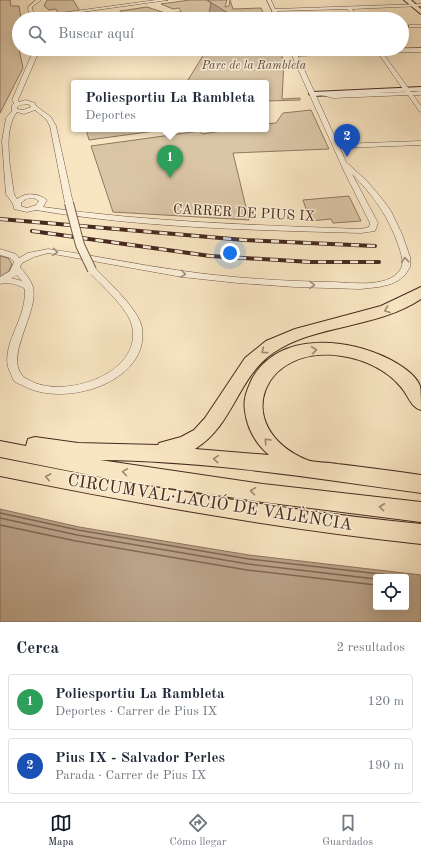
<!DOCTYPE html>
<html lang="es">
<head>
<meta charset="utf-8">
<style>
  :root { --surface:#fff; --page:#f6f6f7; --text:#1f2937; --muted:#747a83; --line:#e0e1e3; --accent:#111827 }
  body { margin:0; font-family:"Old Standard TT",serif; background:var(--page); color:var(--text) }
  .controls { position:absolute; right:12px; bottom:12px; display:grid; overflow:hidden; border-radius:4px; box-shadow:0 4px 16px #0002 }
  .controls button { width:36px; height:36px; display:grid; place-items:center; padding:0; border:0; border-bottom:1px solid var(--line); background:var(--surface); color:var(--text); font:20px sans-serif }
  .you { position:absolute; left:230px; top:253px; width:14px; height:14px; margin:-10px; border:3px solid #fff; border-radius:50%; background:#1a73e8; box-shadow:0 0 0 6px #1a73e833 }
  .badge { display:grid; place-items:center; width:26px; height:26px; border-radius:50%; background:var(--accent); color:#fff; font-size:13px; font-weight:700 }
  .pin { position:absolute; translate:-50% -33px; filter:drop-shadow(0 1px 2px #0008) }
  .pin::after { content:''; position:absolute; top:21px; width:14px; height:12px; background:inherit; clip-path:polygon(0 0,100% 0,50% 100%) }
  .popup { position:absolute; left:71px; top:80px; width:198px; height:52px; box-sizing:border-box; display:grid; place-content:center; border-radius:4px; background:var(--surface); filter:drop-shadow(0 1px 3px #0005); font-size:13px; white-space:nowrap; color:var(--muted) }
  .popup b { font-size:15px; color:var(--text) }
  .popup::after { content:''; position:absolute; left:50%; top:100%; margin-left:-8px; border:8px solid transparent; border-top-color:var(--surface) }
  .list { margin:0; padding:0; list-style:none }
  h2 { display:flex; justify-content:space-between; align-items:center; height:52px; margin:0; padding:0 16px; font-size:17px }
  h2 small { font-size:13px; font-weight:400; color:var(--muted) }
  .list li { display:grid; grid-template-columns:26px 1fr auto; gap:12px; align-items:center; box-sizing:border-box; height:56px; margin:0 8px 8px; padding:0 8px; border:1px solid var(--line); border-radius:4px }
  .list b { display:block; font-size:15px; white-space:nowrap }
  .list p { margin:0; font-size:13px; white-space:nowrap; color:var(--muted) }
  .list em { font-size:13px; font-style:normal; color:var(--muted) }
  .icon { flex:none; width:22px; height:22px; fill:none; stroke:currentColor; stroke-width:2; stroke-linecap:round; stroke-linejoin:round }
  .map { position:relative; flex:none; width:421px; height:622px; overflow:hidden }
  .search { position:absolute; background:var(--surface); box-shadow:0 4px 16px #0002; left:12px; right:12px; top:12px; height:44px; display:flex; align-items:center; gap:10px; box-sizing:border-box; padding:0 14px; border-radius:22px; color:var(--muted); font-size:15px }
  .sheet { height:180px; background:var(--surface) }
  nav { display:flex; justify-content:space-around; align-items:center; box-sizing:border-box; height:56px; border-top:1px solid var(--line); background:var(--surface); font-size:11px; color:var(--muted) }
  nav a { display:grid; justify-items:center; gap:2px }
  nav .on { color:var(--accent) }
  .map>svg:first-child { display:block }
  .green { fill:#dac5a6; stroke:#907862 }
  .water { fill:#bca58b; stroke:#8d7460; fill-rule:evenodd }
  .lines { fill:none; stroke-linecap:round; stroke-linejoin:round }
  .shore { stroke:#826855; stroke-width:1.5 }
  .street-casing { stroke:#735948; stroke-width:1 }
  .secondary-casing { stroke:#472a1f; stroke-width:2 }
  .highway-casing { stroke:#472a1f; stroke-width:2 }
  .street { fill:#faeed7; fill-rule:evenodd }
  .secondary { fill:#faeed7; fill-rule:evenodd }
  .highway { fill:#f8e5c2; fill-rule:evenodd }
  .rail-casing { stroke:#472a1f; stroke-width:4 }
  .rail { stroke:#faeed7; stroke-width:2.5; stroke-dasharray:8; stroke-linecap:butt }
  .street-bridge-casing { stroke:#735948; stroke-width:10; stroke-linecap:butt }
  .street-bridge { stroke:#faeed7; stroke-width:8 }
  .oneway { stroke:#a08c7b }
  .oneway2 { stroke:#a08870 }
  .labels { text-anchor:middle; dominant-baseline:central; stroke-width:3; stroke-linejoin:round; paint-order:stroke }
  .far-park-label { font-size:12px; font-style:italic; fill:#64493a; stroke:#faeed7 }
  .street-label { font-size:14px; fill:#472a1f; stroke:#faeed7 }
  .near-street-label { font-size:17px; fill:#472a1f; stroke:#faeed7 }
</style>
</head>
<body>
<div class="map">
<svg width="421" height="622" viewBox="0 0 421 622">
  <rect width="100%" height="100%" fill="#f8e5c2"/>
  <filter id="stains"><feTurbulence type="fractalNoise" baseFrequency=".005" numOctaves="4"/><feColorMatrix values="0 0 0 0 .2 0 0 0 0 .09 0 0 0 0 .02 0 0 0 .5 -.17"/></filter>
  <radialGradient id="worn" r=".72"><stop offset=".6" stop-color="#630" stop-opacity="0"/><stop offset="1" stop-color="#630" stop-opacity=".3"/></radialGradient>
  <g class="green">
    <polygon points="0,0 10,0 11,6 19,6 21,19 19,19 19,40 17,40 23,68 0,113"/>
    <polygon points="47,0 73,0 80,11 59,14 56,9 49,10 44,6"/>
    <polygon points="190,0 227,0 225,7 229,6 230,0 233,9 261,8 266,19 124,19 120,11 147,7 165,13 181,12 179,8 173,9 161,4"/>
    <polygon points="207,49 279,49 284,62 282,99 300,98 300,100 266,101 266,83 182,83 188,80"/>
    <polygon points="311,110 329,149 233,153 249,220 113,212 91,146 200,131 202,134 235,129 266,129 266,124 276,123 283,113"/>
    <polygon points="86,129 169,129 89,140"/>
    <polygon points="349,196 361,221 333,223 331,219 310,221 303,200"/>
    <polygon points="0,256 8,258 12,264 9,271 0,277"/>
  </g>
  <g class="water">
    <polygon points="207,0 228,13 229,19 208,19 211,3"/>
    <path d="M0,509L79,527L249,555L421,575V622H0ZM376,577H406V607H376Z"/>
  </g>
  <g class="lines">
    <g class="shore">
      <polyline points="0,513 78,530 249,559 406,577"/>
      <polyline points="0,518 77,535 248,564 376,579"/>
      <polyline points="0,525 76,541 247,570 376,585"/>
    </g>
    <g class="street-casing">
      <g id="street">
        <polygon points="36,0 41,0 32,7 33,12 36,14 46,15 156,0 168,0 46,17 29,17 28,7"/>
        <polygon points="267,0 271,0 275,9 421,4 421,6 352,9 359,19 355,19 347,9 277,11 280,19 276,19"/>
        <rect x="409" y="25" width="12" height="2"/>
        <path d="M421,48V52L383,53L411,92L421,91V95H413L421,106V112L419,111L408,95L333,98L322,95L321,94L324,92L333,94L405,92L378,53L298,56L338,144L421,141V145L340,148L346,162L367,181L383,200L391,211L402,234L410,257V267L405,275L399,280L391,284L379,287L360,289L295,287L238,283L182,277L48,253L34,257L22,263L20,267C25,273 31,280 33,287C39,312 5,355 22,375C23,377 27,379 29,380C63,400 143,374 132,326C128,308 102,286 89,272L88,270L89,268H95C108,282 139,309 142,328C150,383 62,409 22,385C20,384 16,383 14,381C12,378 11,373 9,370C2,351 17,329 22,311C24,304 25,297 25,290L24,288C17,285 8,281 0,284V277L10,271L14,262L10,258L0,255V249L16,254L19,258L28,253L48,249C93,255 138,265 183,271C232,278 281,281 331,282C350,282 387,289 400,270C405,263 401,254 399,247C389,217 373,195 352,174L378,223L375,231L361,233C252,230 143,228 36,210L27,212L14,209L13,204L6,194L2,141L6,118L12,111V105L14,103L12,100L34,49H40L18,100L19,102L26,100L35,103L36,106L51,117L56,126L73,203L69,205L65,203L50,126L46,119L35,110L24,114L17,112C2,131 11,171 14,194L17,199C26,192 38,193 47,200L43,207C148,222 255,225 361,229L369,227L370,223L344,171L289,49H295L297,53L376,50L375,49ZM26,104L30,105L31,107L23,110L17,109L18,106ZM34,198L39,201L36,205L27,208L21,206V203L26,199ZM17,275L22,281L11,278Z"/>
      </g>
    </g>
    <g class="secondary-casing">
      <g id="secondary">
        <polygon points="404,0 411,0 421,9 421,14"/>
        <polygon points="421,87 421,91 313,96 309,94 313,92"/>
      </g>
    </g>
    <g class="highway-casing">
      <g id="highway">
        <path d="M421,287V299C376,329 315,324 273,353C237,378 234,425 195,449L269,455C256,444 247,428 245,411C243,399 247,390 252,379C279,330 349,338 391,360C402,366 416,375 420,386C421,392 421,403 421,410C410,407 408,394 400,386C387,370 363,359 342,356C262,343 229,427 307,460C315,463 328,462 337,464C365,467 393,471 421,475V493C315,478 208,461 100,460L263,484L421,502V522L263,502L115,480L0,457V441L26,446L28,439L35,437L78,443L158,445L159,443L181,437L194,430L205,418L245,358L266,341L295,329L381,306Z"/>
        <path d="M0,458C140,486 279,510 421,524V544C279,529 140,504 0,476Z"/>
      </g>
    </g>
    <use href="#street" class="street"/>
    <use href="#secondary" class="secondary"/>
    <use href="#highway" class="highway"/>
    <g class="rail-casing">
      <g id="rail">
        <polyline points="0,219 244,240 375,246"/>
        <polyline points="32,231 210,256 311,262 379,262"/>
      </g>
    </g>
    <use href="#rail" class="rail"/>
    <g class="street-bridge-casing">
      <polyline id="street-bridge" points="69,203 80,245 92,270"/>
    </g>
    <use href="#street-bridge" class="street-bridge"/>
  </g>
  <defs><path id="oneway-chevron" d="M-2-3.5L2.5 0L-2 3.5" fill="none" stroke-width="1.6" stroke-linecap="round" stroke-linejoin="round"/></defs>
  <g class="oneway">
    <use href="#oneway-chevron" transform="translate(55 252) rotate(8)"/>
    <use href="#oneway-chevron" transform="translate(405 260) rotate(-95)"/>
    <use href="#oneway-chevron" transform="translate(183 274) rotate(9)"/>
    <use href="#oneway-chevron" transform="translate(312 285) rotate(1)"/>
  </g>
  <g class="oneway2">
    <use href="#oneway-chevron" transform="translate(387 310) rotate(160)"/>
    <use href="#oneway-chevron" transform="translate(314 350) rotate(-8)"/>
    <use href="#oneway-chevron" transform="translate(264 351) rotate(143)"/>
    <use href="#oneway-chevron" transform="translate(267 441) rotate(-133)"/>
    <use href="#oneway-chevron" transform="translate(216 459) rotate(-175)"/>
    <use href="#oneway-chevron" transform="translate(125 472) rotate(-172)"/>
    <use href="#oneway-chevron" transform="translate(48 477) rotate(-169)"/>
    <use href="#oneway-chevron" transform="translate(253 491) rotate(-172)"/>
    <use href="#oneway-chevron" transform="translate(382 507) rotate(-173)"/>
  </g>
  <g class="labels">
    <g class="far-park-label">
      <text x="254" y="66">Parc de la Rambleta</text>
    </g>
    <g class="street-label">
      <text transform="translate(244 213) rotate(3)">CARRER DE PIUS IX</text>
    </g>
    <g class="near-street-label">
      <text transform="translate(210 503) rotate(9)">CIRCUMVAL·LACIÓ DE VALÈNCIA</text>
    </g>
  </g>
  <rect width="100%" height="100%" filter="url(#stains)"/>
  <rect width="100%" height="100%" fill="url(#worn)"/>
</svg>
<div class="controls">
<button><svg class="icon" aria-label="locate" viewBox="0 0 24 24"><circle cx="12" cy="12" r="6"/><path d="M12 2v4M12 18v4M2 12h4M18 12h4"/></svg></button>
</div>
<div class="you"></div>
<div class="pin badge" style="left:170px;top:178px;background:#2e9e5b">1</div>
<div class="popup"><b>Poliesportiu La Rambleta</b>Deportes</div>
<div class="pin badge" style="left:347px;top:157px;background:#1a4fb4">2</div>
<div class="search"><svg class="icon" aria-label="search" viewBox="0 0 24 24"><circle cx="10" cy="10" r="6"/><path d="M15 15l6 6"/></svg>Buscar aquí</div>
</div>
<section class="sheet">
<h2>Cerca<small>2 resultados</small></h2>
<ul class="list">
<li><span class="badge" style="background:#2e9e5b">1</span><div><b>Poliesportiu La Rambleta</b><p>Deportes · Carrer de Pius IX</p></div><em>120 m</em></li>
<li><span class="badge" style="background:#1a4fb4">2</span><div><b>Pius IX - Salvador Perles</b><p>Parada · Carrer de Pius IX</p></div><em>190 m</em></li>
</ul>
</section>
<nav>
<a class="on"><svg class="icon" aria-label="map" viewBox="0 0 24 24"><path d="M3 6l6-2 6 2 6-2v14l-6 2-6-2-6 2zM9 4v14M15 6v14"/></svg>Mapa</a>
<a><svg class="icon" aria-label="directions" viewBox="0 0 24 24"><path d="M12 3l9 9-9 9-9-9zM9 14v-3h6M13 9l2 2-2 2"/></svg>Cómo llegar</a>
<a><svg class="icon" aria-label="saved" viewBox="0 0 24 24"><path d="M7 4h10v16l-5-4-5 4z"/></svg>Guardados</a>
</nav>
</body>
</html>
